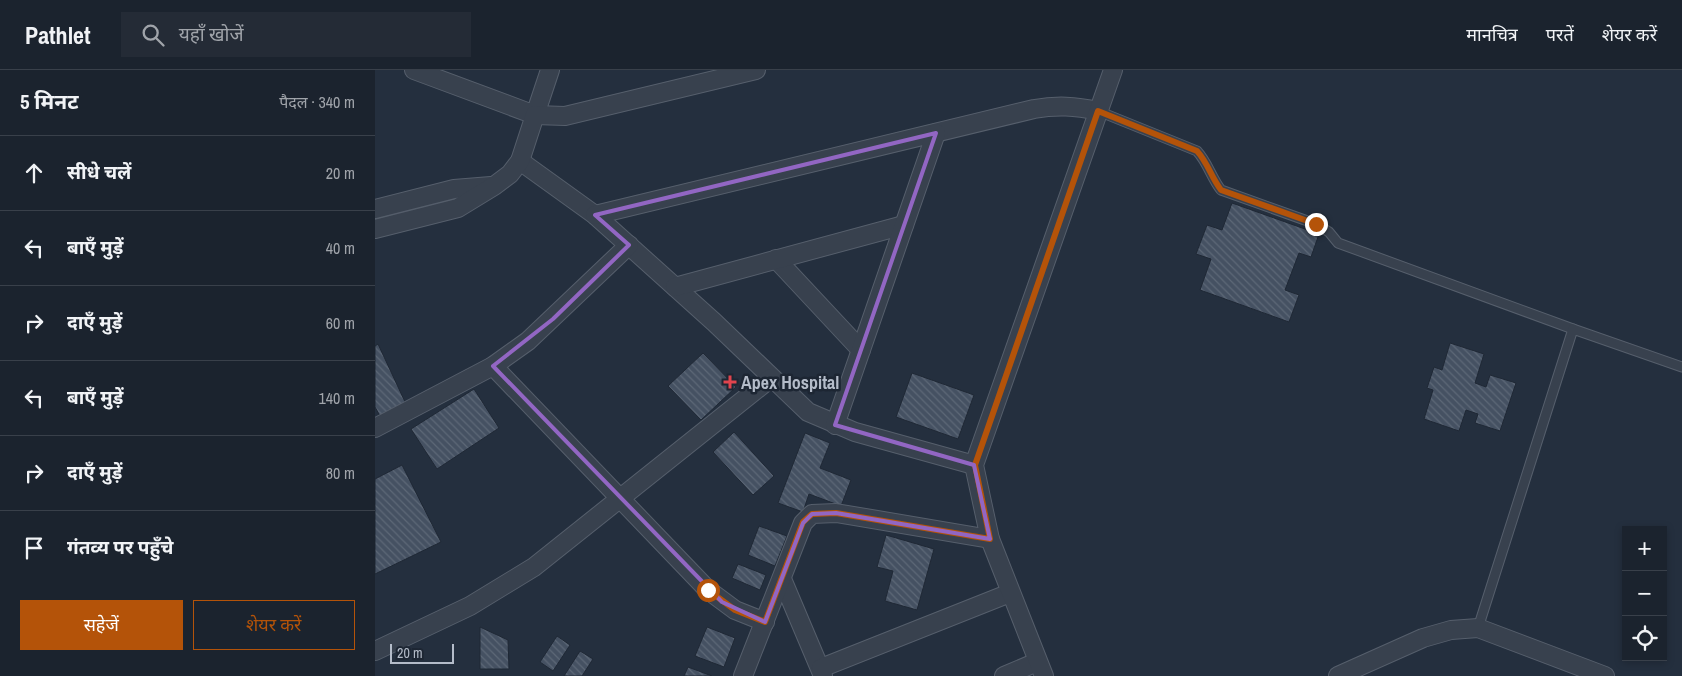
<!DOCTYPE html>
<html lang="hi">
<head>
<meta charset="utf-8">
<style>
  :root { --surface:#1b232e; --page:#242b36; --text:#f1f3f6; --muted:#a0a4aa; --line:#39404a; --accent:#b45309 }
  body { margin:0; font-family:"Archivo Narrow","Noto Sans Devanagari",sans-serif; background:var(--page); color:var(--text) }
  .controls { position:absolute; right:15px; bottom:15px; display:grid; overflow:hidden; border-radius:0px; box-shadow:0 2px 8px #0003 }
  .controls button { width:45px; height:45px; display:grid; place-items:center; padding:0; border:0; border-bottom:1px solid var(--line); background:var(--surface); color:var(--text); font:25px sans-serif }
  .scale { position:absolute; left:15px; bottom:12px; width:64px; box-sizing:border-box; padding-left:5px; border:2px solid #b4bcc9; border-top:0; font-size:14px; line-height:18px; white-space:nowrap; color:#b4bcc9; -webkit-text-stroke:4px #1d2633; paint-order:stroke }
  .stop { position:absolute; width:15px; height:15px; margin:-11px; border:4px solid #b45309; border-radius:50%; background:#fff }
  .stop.end { background:#b45309; border-color:#fff; box-shadow:0 1px 5px #0008 }
  .list { margin:0; padding:0; list-style:none }
  h2 { display:flex; justify-content:space-between; align-items:center; height:65px; margin:0; padding:0 20px; font-size:21px }
  h2 small { font-size:16px; font-weight:400; color:var(--muted) }
  .list li { display:grid; grid-template-columns:32px 1fr auto; gap:15px; align-items:center; box-sizing:border-box; height:75px; padding:0 20px; border-top:1px solid var(--line) }
  .list b { display:block; font-size:19px; white-space:nowrap }
  .list em { font-size:16px; font-style:normal; color:var(--muted) }
  .actions { display:flex; gap:10px; padding:15px 20px }
  .actions a { flex:1; padding:11px 0; border:1px solid var(--accent); border-radius:0px; text-align:center; font-size:18px; color:var(--accent) }
  .actions .main { background:var(--accent); color:#fff }
  .icon { flex:none; width:28px; height:28px; fill:none; stroke:currentColor; stroke-width:2; stroke-linecap:round; stroke-linejoin:round }
  .map { position:relative; flex:none; width:1307px; height:606px; overflow:hidden }
  header { display:flex; align-items:center; gap:30px; box-sizing:border-box; height:70px; padding:0 25px; background:var(--surface); border-bottom:1px solid var(--line) }
  header strong { font-size:24px }
  nav { display:flex; gap:28px; margin-inline-start:auto; font-size:18px }
  .search { width:350px; height:45px; background:var(--page); display:flex; align-items:center; gap:12px; box-sizing:border-box; padding:0 18px; border-radius:0px; color:var(--muted); font-size:19px }
  main { display:flex }
  aside { flex:1; background:var(--surface) }
  .map>svg:first-child { display:block }
  .building { fill:url(#building-back-hatch); stroke:#1f2835 }
  .lines { fill:none; stroke-linecap:round; stroke-linejoin:round }
  .service-casing { stroke:#565f6c; stroke-width:11 }
  .minor-casing { stroke:#565f6c; stroke-width:20 }
  .service { stroke:#38414e; stroke-width:9 }
  .minor { stroke:#38414e; stroke-width:18 }
  .route { stroke:#b45309; stroke-width:6 }
  .marked { fill:none; stroke:#9266c3; stroke-width:4; stroke-linejoin:round }
  .health-dot { fill:#e0444e; stroke:#1d2633; stroke-width:2 }
  .labels { text-anchor:middle; dominant-baseline:central; stroke-width:5; stroke-linejoin:round; paint-order:stroke }
  .poi-label { font-size:18px; font-weight:bold; fill:#b4bcc9; stroke:#1d2633; text-anchor:start }
</style>
</head>
<body>
<header>
<strong>Pathlet</strong>
<div class="search"><svg class="icon" aria-label="search" viewBox="0 0 24 24"><circle cx="10" cy="10" r="6"/><path d="M15 15l6 6"/></svg>यहाँ खोजें</div>
<nav><a>मानचित्र</a><a>परतें</a><a>शेयर करें</a></nav>
</header>
<main>
<aside>
<h2>5 मिनट<small>पैदल · 340 m</small></h2>
<ul class="list">
<li><svg class="icon" aria-label="ahead" viewBox="0 0 24 24"><path d="M12 20V5M6 11l6-6 6 6"/></svg><div><b>सीधे चलें</b></div><em>20 m</em></li>
<li><svg class="icon" aria-label="left" viewBox="0 0 24 24"><path d="M17 20v-9H6M10 6l-5 5 5 5"/></svg><div><b>बाएँ मुड़ें</b></div><em>40 m</em></li>
<li><svg class="icon" aria-label="right" viewBox="0 0 24 24"><path d="M7 20v-9h11M14 6l5 5-5 5"/></svg><div><b>दाएँ मुड़ें</b></div><em>60 m</em></li>
<li><svg class="icon" aria-label="left" viewBox="0 0 24 24"><path d="M17 20v-9H6M10 6l-5 5 5 5"/></svg><div><b>बाएँ मुड़ें</b></div><em>140 m</em></li>
<li><svg class="icon" aria-label="right" viewBox="0 0 24 24"><path d="M7 20v-9h11M14 6l5 5-5 5"/></svg><div><b>दाएँ मुड़ें</b></div><em>80 m</em></li>
<li><svg class="icon" aria-label="arrive" viewBox="0 0 24 24"><path d="M6 21V4h12l-3 4 3 4H6"/></svg><div><b>गंतव्य पर पहुँचे</b></div></li>
</ul>
<div class="actions"><a class="main">सहेजें</a><a>शेयर करें</a></div>
</aside>
<div class="map">
<svg width="1307" height="606" viewBox="0 0 1307 606">
  <defs>
    <pattern id="building-back-hatch" width="6" height="6" patternUnits="userSpaceOnUse" patternTransform="scale(1.25)"><rect width="6" height="6" fill="#455162"/><path d="M-1 5l2 2M0 0l6 6M5-1l2 2" fill="none" stroke="#5d6877"/></pattern>
  </defs>
  <rect width="100%" height="100%" fill="#242f3e"/>
  <g class="building">
    <polygon points="857,133 944,164 936,187 924,183 910,220 924,225 914,252 825,220 836,189 821,184 832,155 847,160"/>
    <polygon points="1075,273 1109,284 1100,313 1111,317 1115,305 1141,313 1125,361 1100,353 1103,344 1091,340 1084,361 1049,349 1058,320 1052,318 1059,297 1067,300"/>
    <polygon points="3,274 31,334 5,346 0,337 0,276"/>
    <polygon points="328,283 361,317 326,350 293,316"/>
    <polygon points="537,303 599,325 583,369 521,347"/>
    <polygon points="99,319 124,358 62,399 36,359"/>
    <polygon points="359,362 399,406 378,425 338,382"/>
    <polygon points="430,363 455,373 445,398 476,410 466,436 434,424 428,442 403,433"/>
    <polygon points="27,395 66,472 0,504 0,409"/>
    <polygon points="384,456 412,466 400,496 373,485"/>
    <polygon points="511,465 559,479 542,540 510,531 518,501 502,497"/>
    <polygon points="363,494 391,505 385,520 357,508"/>
    <polygon points="105,557 133,570 134,599 105,599"/>
    <polygon points="332,557 360,568 349,597 320,586"/>
    <polygon points="182,566 195,575 178,601 165,592"/>
    <polygon points="205,581 218,589 207,606 189,606"/>
    <polygon points="313,597 337,606 309,606"/>
  </g>
  <g class="lines">
    <g class="service-casing">
      <g id="service">
        <path d="M723,41L822,81C833,93 836,107 846,120L941,154L954,162L963,173L1198,259"/>
        <polyline points="1103,558 1198,259 1307,297"/>
      </g>
    </g>
    <g class="minor-casing">
      <g id="minor">
        <polyline points="39,0 160,45 175,0"/>
        <polyline points="145,91 220,145 339,252 433,342 480,362 599,395"/>
        <polyline points="0,139 79,119 116,116"/>
        <path d="M220,145L659,39C682,35 700,36 723,41"/>
        <polyline points="0,159 83,138 119,116 135,104 145,91 160,45 190,46 381,0"/>
        <polyline points="401,189 486,280"/>
        <polyline points="300,217 529,155"/>
        <polyline points="118,296 333,520 360,540 390,552"/>
        <polyline points="460,355 561,63"/>
        <polyline points="0,358 118,296 153,271 254,175"/>
        <polyline points="407,509 448,606"/>
        <polyline points="0,581 95,536 159,497 396,308"/>
        <polyline points="446,598 635,523"/>
        <polyline points="368,606 428,453 437,444 461,443 615,469"/>
        <polyline points="629,606 662,592"/>
        <polyline points="669,606 615,469 599,395 738,0"/>
        <polyline points="963,606 1048,568 1076,560 1103,558 1230,606"/>
      </g>
    </g>
    <use href="#service" class="service"/>
    <use href="#minor" class="minor"/>
  </g>
  <g class="lines">
    <path class="route" d="M333,520L360,540L390,552L428,452L437,444L461,443L615,469L600,395L723,41L822,81C833,93 836,107 846,120L941,154"/>
  </g>
  <path class="marked" d="M561,63L460,355L599,395L615,469L461,443L437,444L428,453L390,552L347,532L118,296L178,249L254,175L220,145Z"/>
  <path class="health-dot" d="M352.5 304.5h5v5h5v5h-5v5h-5v-5h-5v-5h5z"/>
  <g class="labels">
    <g class="poi-label">
      <text x="366" y="312">Apex Hospital</text>
    </g>
  </g>
</svg>
<div class="controls">
<button>+</button>
<button>−</button>
<button><svg class="icon" aria-label="locate" viewBox="0 0 24 24"><circle cx="12" cy="12" r="6"/><path d="M12 2v4M12 18v4M2 12h4M18 12h4"/></svg></button>
</div>
<div class="scale">20 m</div>
<div class="stop" style="left:333px;top:520px"></div>
<div class="stop end" style="left:941px;top:154px"></div>
</div>
</main>
</body>
</html>
